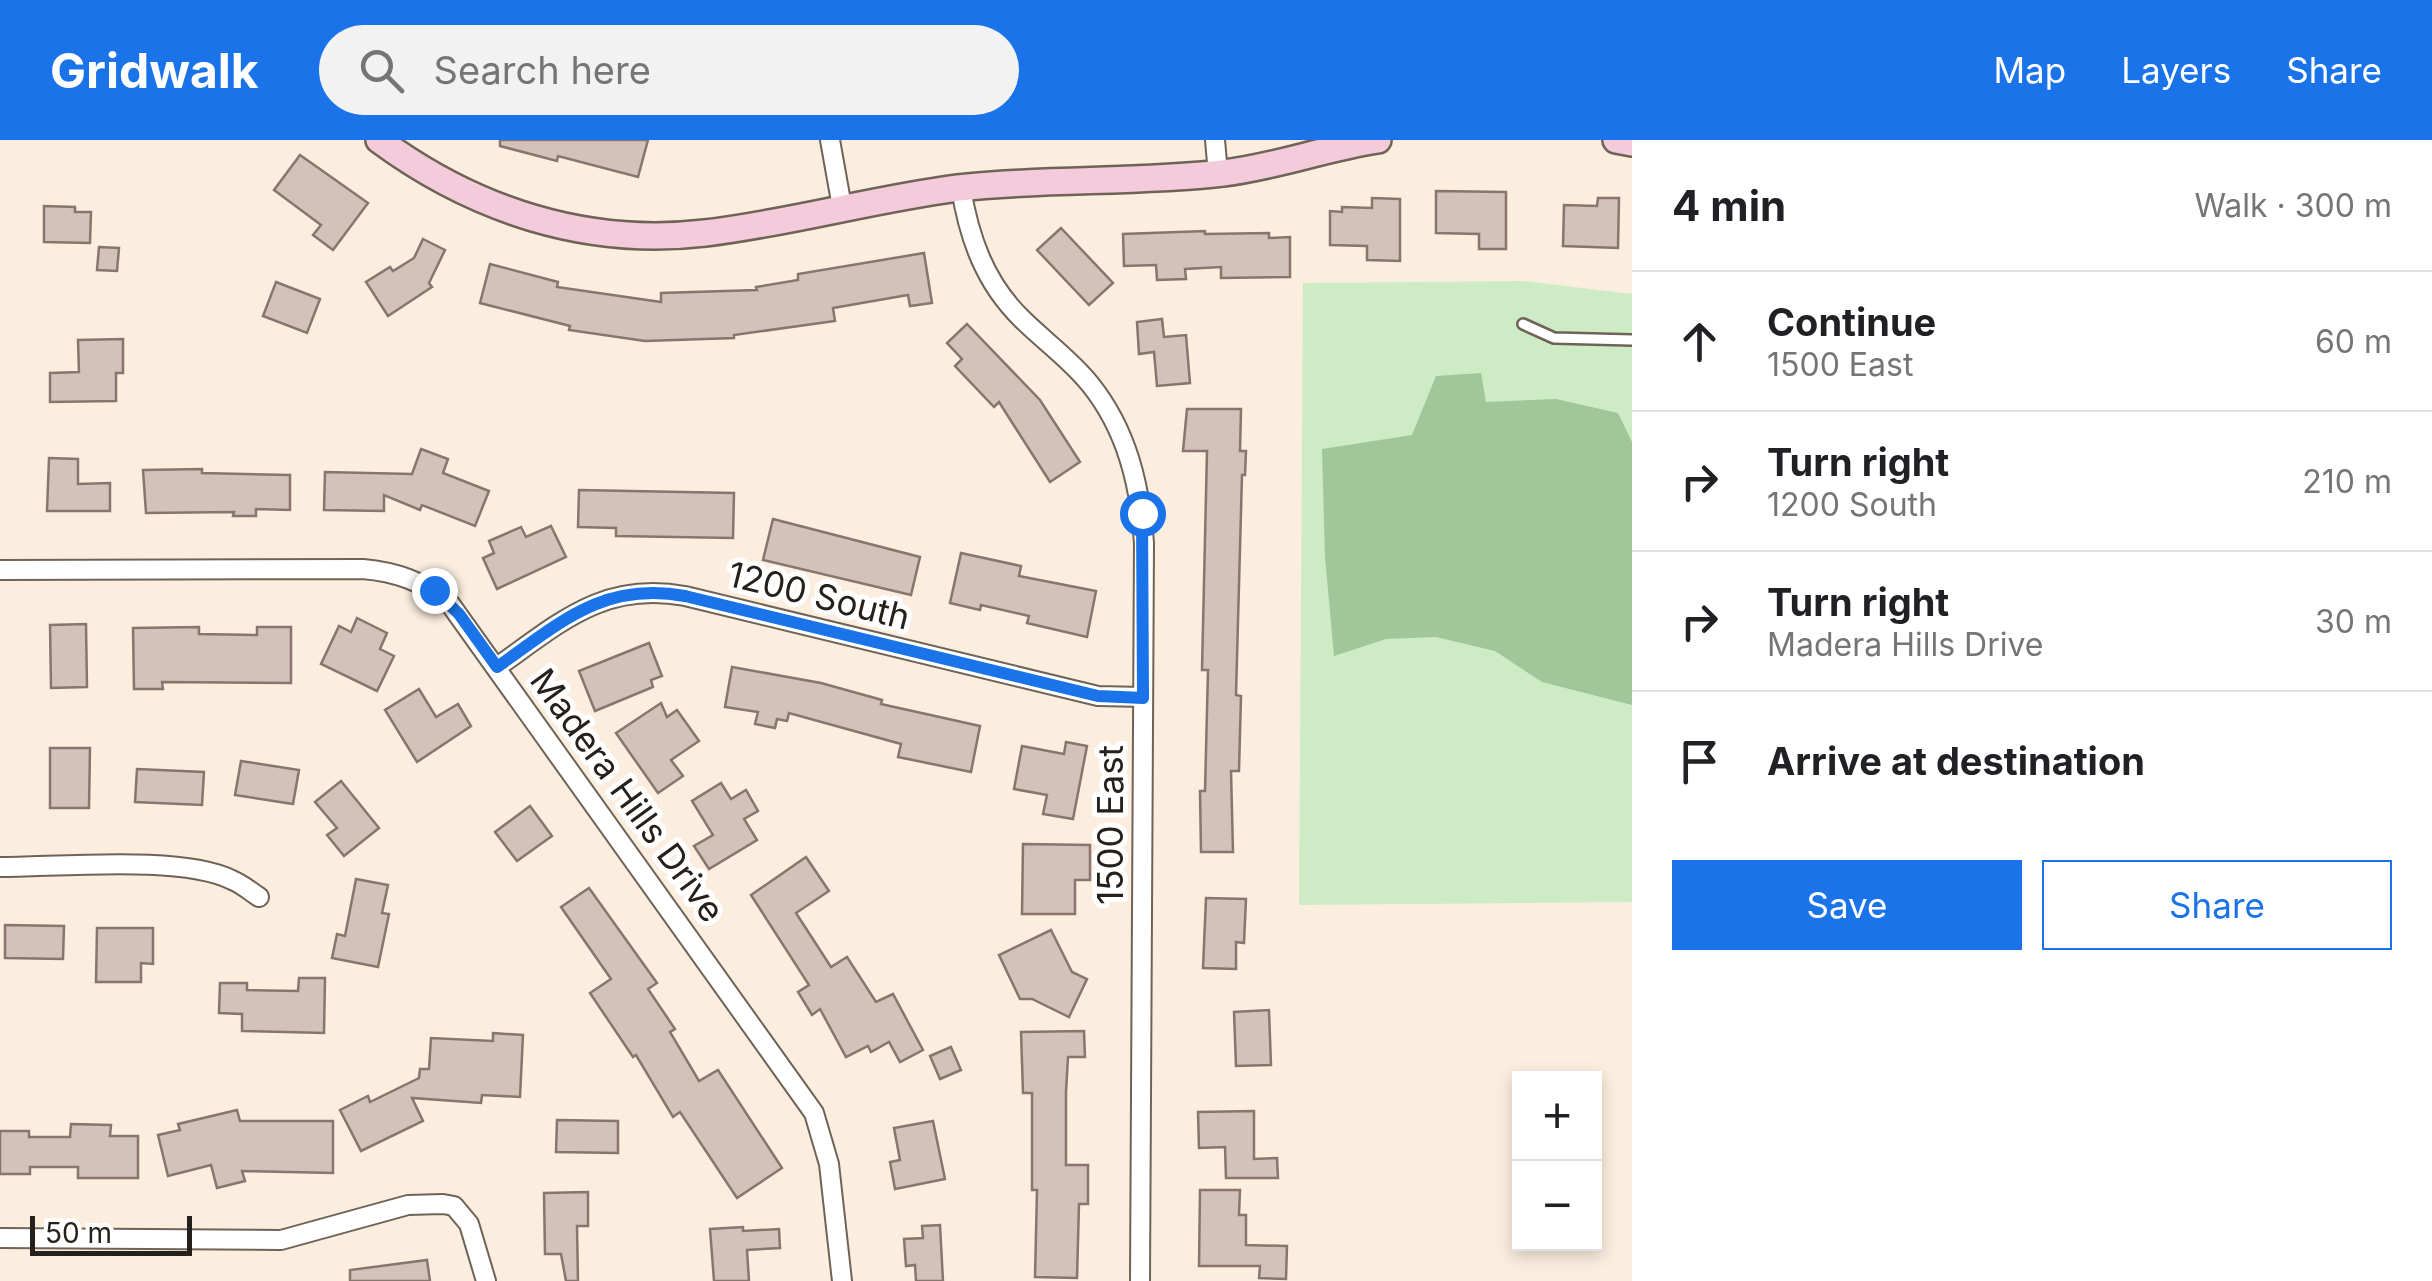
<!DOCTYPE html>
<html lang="en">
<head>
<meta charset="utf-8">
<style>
  :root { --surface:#fff; --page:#f2f2f2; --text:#202124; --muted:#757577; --line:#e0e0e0; --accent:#1a73e8 }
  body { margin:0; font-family:Inter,sans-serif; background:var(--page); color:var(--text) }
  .controls { position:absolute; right:30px; bottom:30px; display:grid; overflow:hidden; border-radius:0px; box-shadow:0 5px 15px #0003 }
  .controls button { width:90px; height:90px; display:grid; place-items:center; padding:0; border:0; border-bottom:2px solid var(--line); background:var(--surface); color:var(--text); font:50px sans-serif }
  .scale { position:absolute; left:30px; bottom:25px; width:162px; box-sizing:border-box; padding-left:10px; border:5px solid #25201b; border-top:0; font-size:28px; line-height:35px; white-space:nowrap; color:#25201b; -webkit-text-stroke:8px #fff; paint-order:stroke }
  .stop { position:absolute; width:30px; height:30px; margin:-22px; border:8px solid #1a73e8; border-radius:50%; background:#fff }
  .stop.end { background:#1a73e8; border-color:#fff; box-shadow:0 2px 10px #0008 }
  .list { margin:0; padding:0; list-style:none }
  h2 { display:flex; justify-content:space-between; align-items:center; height:130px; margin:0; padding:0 40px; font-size:42px }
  h2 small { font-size:32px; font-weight:400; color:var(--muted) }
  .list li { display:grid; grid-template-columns:65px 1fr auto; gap:30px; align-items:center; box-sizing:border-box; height:140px; padding:0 40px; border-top:2px solid var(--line) }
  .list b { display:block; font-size:38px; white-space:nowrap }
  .list p { margin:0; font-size:32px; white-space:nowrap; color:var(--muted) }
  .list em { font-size:32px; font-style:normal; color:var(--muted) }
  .actions { display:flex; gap:20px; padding:30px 40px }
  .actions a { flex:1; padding:22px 0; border:2px solid var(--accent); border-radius:0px; text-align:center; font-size:35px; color:var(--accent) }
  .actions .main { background:var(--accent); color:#fff }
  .icon { flex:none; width:55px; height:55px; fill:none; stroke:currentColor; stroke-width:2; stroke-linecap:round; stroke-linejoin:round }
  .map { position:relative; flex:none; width:1632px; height:1141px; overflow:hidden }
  header { display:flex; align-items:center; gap:60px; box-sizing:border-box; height:140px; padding:0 50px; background:var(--accent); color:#fff }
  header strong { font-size:48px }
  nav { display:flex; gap:55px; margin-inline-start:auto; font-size:35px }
  .search { width:700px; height:90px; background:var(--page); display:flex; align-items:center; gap:25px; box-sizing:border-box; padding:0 35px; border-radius:55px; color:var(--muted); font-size:38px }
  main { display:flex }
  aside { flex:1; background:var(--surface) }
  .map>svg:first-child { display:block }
  .green { fill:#cdecc6 }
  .forest { fill:#a1c69a }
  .building { fill:#d4c1b9; stroke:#87756e; stroke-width:2.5 }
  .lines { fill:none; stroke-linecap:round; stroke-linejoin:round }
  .lane-casing { stroke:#6f6357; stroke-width:14 }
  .street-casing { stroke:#6f6357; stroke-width:22 }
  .secondary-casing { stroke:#6f6357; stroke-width:30 }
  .lane { stroke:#fff; stroke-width:9 }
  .street { stroke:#fff; stroke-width:18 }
  .secondary { stroke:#f3cbda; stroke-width:25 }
  .route { stroke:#1a73e8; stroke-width:12 }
  .labels { text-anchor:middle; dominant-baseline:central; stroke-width:10; stroke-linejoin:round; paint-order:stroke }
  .street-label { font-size:35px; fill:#25201b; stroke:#fff }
</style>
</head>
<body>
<header>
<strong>Gridwalk</strong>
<div class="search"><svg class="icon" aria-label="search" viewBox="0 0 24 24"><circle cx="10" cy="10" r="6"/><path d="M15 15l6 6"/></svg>Search here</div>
<nav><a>Map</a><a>Layers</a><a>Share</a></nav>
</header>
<main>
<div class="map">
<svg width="1632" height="1141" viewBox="0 0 1632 1141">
  <rect width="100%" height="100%" fill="#fbeedf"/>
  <polygon class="green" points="1524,141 1632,154 1632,762 1299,765 1303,143"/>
  <polygon class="forest" points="1481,233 1486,262 1556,259 1618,273 1632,302 1632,565 1542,542 1495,511 1436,497 1386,499 1334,516 1325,417 1322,309 1412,295 1436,236"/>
  <g class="building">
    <polygon points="500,0 648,0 638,37 558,16 557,21 500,6"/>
    <polygon points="300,15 368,63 333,110 313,95 321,85 274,50"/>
    <polygon points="1436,51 1506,52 1506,109 1479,109 1479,94 1436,93"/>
    <polygon points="1372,58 1400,59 1400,121 1367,120 1367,106 1330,105 1330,71 1342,72 1342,67 1372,68"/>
    <polygon points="1598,58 1619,58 1618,108 1563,106 1564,65 1597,66"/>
    <polygon points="44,66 75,67 75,72 91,72 90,103 44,102"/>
    <polygon points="1061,88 1113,143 1089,165 1037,110"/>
    <polygon points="1205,91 1205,94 1269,93 1269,98 1290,97 1290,137 1221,138 1221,127 1185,129 1186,139 1157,140 1156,125 1124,126 1123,94"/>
    <polygon points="423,99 445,110 429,143 432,147 388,176 366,142 390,127 393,131 414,118"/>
    <polygon points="99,107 119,108 117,131 97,130"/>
    <polygon points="924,113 932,163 910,166 908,155 833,168 835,181 734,195 734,198 645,201 569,190 570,186 480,163 490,124 558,142 557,147 661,162 661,153 757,150 756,147 798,140 798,134"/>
    <polygon points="276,142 320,159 307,193 263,176"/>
    <polygon points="1162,179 1164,197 1186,195 1190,243 1157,246 1154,212 1139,214 1137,182"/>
    <polygon points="967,184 1040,260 1080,322 1050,342 999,262 994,267 955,226 962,219 947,203"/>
    <polygon points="123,199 123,233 116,233 116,261 50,262 50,233 79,232 78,200"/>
    <polygon points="1187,269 1241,269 1240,311 1246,311 1245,335 1242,335 1236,555 1241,556 1239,631 1231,631 1233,712 1201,712 1200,651 1205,651 1208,530 1202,530 1207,311 1183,311"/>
    <polygon points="421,309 448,319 443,333 489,351 475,386 422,365 420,370 384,355 384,371 324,370 325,332 412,334"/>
    <polygon points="49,318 78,319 78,344 110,343 110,371 47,371"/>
    <polygon points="202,329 202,333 290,335 290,370 256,369 256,376 233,376 234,372 146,373 143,330"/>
    <polygon points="579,350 734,353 733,398 616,396 616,388 578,387"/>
    <polygon points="773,379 920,417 911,455 763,420"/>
    <polygon points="551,386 566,417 497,449 483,418 494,413 489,401 521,387 526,397"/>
    <polygon points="961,413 1021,426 1019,436 1096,451 1087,497 1027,483 1029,476 981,465 980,470 950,463"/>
    <polygon points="357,478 387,493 380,509 394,516 377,551 321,524 339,486 351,492"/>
    <polygon points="86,484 87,547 51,548 50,485"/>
    <polygon points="199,487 199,494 257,495 257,487 291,487 291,543 162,542 163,549 134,549 133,488"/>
    <polygon points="649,503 662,536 651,540 653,547 595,571 579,531"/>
    <polygon points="732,527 821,543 882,560 881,564 980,586 971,632 898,617 901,604 789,573 787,581 777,579 775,588 755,584 758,572 725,567"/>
    <polygon points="419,549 436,577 458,564 471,586 417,622 385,570"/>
    <polygon points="661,563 667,577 677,570 699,601 671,620 683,636 658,653 616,593"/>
    <polygon points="1066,602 1087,606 1073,679 1043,674 1047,655 1014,649 1022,606 1064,614"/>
    <polygon points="50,608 90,608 89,668 50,668"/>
    <polygon points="241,621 299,630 293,664 235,655"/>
    <polygon points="137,629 204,632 202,665 135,662"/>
    <polygon points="341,641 379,688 344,716 327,695 337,688 315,662"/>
    <polygon points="721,643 731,659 746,650 758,671 744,679 757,700 709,729 694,706 713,695 692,661"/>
    <polygon points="530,666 552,696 517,721 495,692"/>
    <polygon points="1023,704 1090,705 1090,740 1075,740 1075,774 1022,774"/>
    <polygon points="806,717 829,751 796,773 831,827 847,817 876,862 893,854 923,910 900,922 889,902 871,912 868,906 846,917 820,869 812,875 798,852 809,845 751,755"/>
    <polygon points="356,739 388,745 382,773 389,774 378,827 332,818 337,794 345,796"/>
    <polygon points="589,748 657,843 648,849 675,889 670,892 699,941 718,930 782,1028 737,1058 680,972 673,977 636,915 633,917 590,853 611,839 561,767"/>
    <polygon points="1206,758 1246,759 1244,803 1236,802 1236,829 1203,828"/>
    <polygon points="5,785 64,786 63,819 5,818"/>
    <polygon points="97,788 153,788 153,824 141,823 141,842 96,842"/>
    <polygon points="1051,790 1072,832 1087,839 1069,877 1032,859 1020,859 999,815"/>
    <polygon points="299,838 325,838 324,893 242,891 242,874 219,873 220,843 247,843 247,850 298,851"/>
    <polygon points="1269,870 1271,925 1236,926 1234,872"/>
    <polygon points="1084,891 1085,917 1068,917 1066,952 1066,1025 1088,1025 1088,1064 1079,1064 1077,1138 1035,1137 1037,1050 1032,1050 1032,953 1023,953 1021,892"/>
    <polygon points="493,893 523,895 520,957 482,955 481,963 412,958 423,981 361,1011 340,970 368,956 370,962 419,938 420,929 429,929 431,898 493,901"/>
    <polygon points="951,907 961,930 940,939 930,916"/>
    <polygon points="237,970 240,981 333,981 333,1033 242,1031 245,1041 217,1048 211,1025 168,1036 158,995 180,990 178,984"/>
    <polygon points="1254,971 1254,1019 1277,1018 1278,1038 1226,1038 1225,1007 1199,1008 1198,972"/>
    <polygon points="557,980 618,981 618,1013 556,1012"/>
    <polygon points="933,981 945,1039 895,1049 890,1022 900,1020 894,988"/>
    <polygon points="71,984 111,985 110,996 138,996 138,1038 78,1038 78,1027 30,1027 30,1034 0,1034 0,991 29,991 29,997 70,997"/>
    <polygon points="1200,1050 1240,1050 1239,1075 1246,1075 1246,1105 1287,1106 1286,1139 1259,1138 1260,1126 1199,1126"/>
    <polygon points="588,1052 588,1086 577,1086 578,1141 566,1141 561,1114 545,1114 544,1053"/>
    <polygon points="940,1085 943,1141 916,1141 915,1125 906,1126 904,1099 923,1098 922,1086"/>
    <polygon points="743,1087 743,1091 779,1089 780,1108 747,1110 749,1141 714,1141 710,1089"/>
    <polygon points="427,1120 430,1141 350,1141 350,1130"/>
  </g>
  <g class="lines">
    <g class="lane-casing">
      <polyline id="lane" points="1523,184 1554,198 1632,200"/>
    </g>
    <g class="street-casing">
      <g id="street">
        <polyline points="830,0 842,67"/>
        <polyline points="1215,0 1218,34"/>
        <path d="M961,48C969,98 985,143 1022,179C1044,201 1070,219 1090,244C1127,290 1140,345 1144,403L1140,1141"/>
        <path d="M0,430L363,429C396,432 421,441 448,461L814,973L829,1024L842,1141"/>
        <path d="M497,527C560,483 603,441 685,456L1098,556L1143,557"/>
        <path d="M0,727C59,727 183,715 232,740C242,744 250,751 259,757"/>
        <polyline points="0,1098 281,1100 408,1065 443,1064 454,1066 469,1084 486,1141"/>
      </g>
    </g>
    <g class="secondary-casing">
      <g id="secondary">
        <path d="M379,0C474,70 586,107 705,93C790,83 873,59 958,48C1047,38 1136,43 1223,33C1276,27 1325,8 1378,0"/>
        <polyline points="1616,0 1632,3"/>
      </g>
    </g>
    <use href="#lane" class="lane"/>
    <use href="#street" class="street"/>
    <use href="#secondary" class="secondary"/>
  </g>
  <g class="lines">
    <path class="route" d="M434,450L459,474L497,527C560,483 603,441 685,456L1098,556L1143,558L1142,373"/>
  </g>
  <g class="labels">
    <g class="street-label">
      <text transform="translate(819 455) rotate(14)">1200 South</text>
      <text transform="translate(628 655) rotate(54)">Madera Hills Drive</text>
      <text transform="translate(1110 685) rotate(-90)">1500 East</text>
    </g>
  </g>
</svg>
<div class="controls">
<button>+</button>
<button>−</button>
</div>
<div class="scale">50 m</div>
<div class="stop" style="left:1142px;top:373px"></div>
<div class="stop end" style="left:434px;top:450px"></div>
</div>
<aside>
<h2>4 min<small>Walk · 300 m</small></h2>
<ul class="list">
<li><svg class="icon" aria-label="ahead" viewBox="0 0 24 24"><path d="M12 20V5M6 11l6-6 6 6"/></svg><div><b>Continue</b><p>1500 East</p></div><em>60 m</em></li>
<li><svg class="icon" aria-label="right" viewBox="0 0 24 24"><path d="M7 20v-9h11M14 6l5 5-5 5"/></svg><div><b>Turn right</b><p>1200 South</p></div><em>210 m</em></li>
<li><svg class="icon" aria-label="right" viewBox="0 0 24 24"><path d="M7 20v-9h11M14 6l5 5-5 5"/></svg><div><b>Turn right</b><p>Madera Hills Drive</p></div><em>30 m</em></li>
<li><svg class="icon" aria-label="arrive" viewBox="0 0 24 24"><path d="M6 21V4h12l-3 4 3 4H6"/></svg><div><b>Arrive at destination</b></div></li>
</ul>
<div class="actions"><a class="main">Save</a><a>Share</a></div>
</aside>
</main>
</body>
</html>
